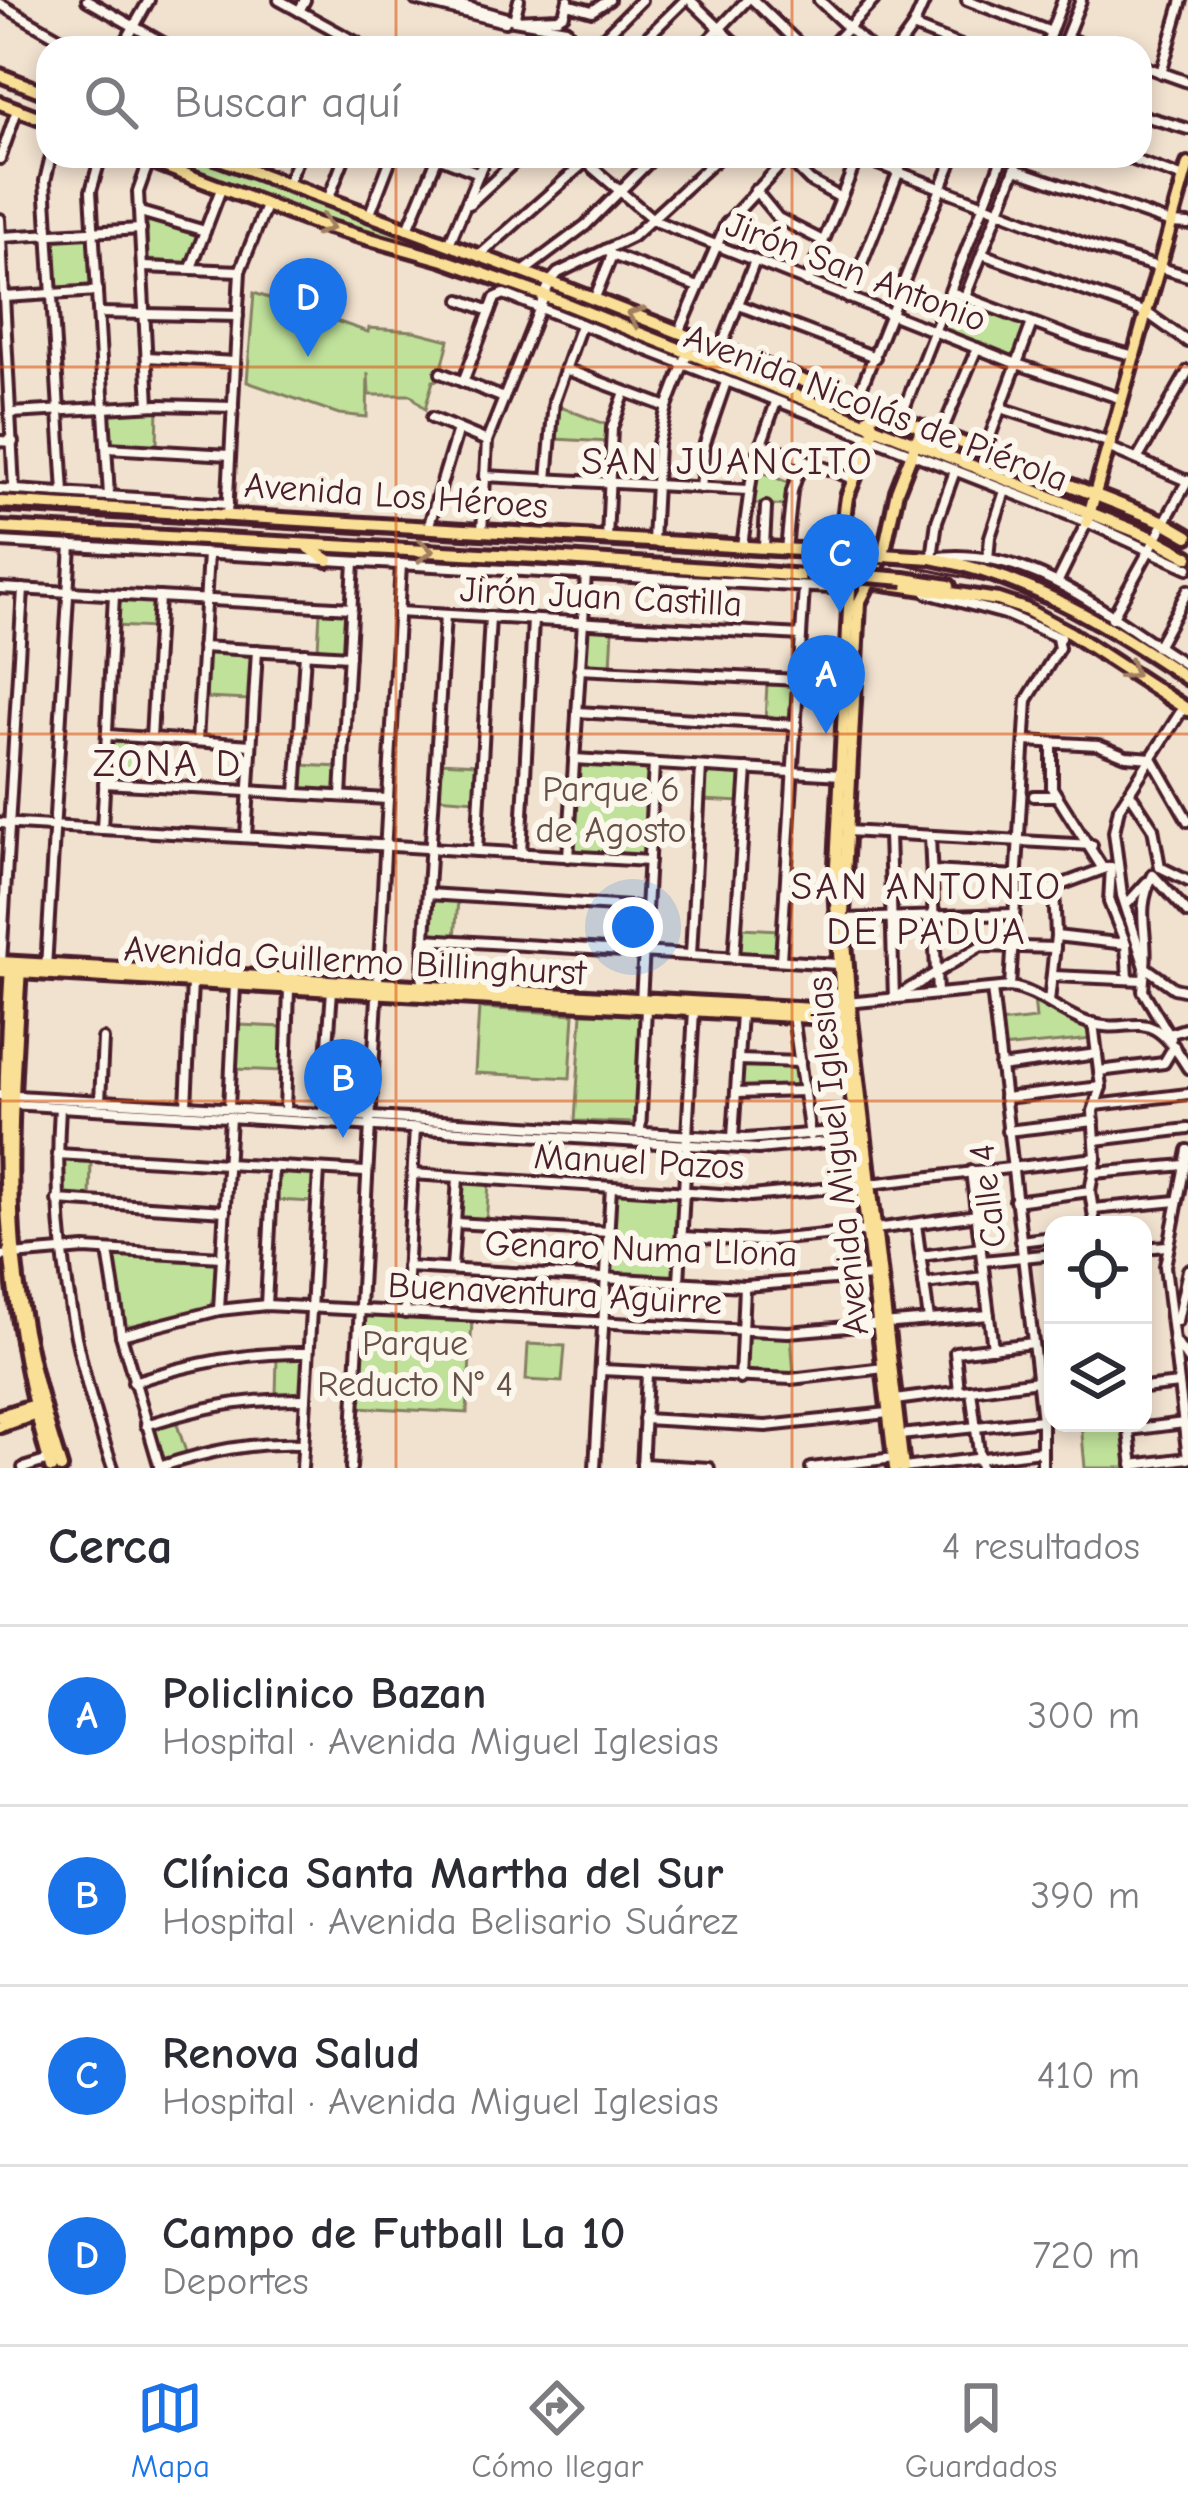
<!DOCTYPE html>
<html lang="es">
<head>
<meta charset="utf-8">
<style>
  :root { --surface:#fff; --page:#f7f7f7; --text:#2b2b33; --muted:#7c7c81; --line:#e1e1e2; --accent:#1a73e8 }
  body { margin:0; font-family:"Comic Neue",sans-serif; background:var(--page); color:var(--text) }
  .controls { position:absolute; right:36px; bottom:36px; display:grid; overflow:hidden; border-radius:24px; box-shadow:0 6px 18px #0003 }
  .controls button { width:108px; height:108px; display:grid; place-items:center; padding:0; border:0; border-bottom:3px solid var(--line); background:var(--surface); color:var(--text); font:60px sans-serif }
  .you { position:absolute; left:633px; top:927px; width:42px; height:42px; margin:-30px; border:9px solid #fff; border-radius:50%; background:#1a73e8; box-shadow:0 0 0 18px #1a73e833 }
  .badge { display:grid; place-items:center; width:78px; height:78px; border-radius:50%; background:var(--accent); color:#fff; font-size:39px; font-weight:700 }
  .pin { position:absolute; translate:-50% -99px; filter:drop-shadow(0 3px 6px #0008) }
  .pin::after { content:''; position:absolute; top:63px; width:42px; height:36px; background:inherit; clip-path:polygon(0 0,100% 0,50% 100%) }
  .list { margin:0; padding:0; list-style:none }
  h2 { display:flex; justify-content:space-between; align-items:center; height:156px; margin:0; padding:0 48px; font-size:51px }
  h2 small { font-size:39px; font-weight:400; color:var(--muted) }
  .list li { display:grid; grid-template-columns:78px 1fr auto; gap:36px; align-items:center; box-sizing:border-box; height:180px; padding:0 48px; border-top:3px solid var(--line) }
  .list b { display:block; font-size:45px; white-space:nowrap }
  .list p { margin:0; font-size:39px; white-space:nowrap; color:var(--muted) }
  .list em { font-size:39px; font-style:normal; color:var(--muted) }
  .icon { flex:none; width:66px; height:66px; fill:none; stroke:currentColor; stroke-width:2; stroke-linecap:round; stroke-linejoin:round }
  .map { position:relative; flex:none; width:1188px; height:1468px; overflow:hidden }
  .search { position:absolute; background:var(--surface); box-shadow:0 6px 18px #0003; left:36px; right:36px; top:36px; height:132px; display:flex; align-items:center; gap:30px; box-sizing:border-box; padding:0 42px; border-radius:36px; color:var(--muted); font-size:45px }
  .sheet { height:876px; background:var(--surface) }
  nav { display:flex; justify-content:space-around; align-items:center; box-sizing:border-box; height:168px; border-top:3px solid var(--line); background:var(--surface); font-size:33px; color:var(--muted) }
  nav a { display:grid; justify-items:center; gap:6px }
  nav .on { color:var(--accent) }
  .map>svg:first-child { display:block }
  .green { fill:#bfe19a; stroke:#848062; stroke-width:3 }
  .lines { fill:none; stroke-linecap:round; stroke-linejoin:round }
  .minor-casing { stroke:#4a1f2b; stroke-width:16 }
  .major-casing { stroke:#4a1f2b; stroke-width:20 }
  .minor { stroke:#fbf7ec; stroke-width:8 }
  .major { stroke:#fadf96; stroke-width:10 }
  .rail { stroke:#4a1f2b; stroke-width:3 }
  .major-bridge-casing { stroke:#4a1f2b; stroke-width:20; stroke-linecap:butt }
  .major-bridge { stroke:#fadf96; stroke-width:10 }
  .oneway { stroke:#a27f60 }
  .grid { fill:none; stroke:#d8530f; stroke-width:3; stroke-opacity:0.55 }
  .labels { text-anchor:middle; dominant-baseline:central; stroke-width:12; stroke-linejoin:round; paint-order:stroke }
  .street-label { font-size:36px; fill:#4a1f2b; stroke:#fbf7ec }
  .park-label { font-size:36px; fill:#675047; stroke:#fbf7ec }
  .neighbourhood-label { font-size:39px; letter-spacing:3px; fill:#4a1f2b; stroke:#fbf7ec }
</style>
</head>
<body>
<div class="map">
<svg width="1188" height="1468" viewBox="0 0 1188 1468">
  <rect width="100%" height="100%" fill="#f1e1cf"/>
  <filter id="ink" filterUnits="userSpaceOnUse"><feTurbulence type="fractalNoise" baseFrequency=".00833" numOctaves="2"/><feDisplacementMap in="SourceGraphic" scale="24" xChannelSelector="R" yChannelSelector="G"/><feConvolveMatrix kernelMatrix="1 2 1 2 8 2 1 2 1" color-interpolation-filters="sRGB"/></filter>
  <g filter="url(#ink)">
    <g class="green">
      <polygon points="148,156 204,156 445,247 442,256 272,204"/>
      <polygon points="147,217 201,234 191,263 148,260"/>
      <polygon points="91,235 94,288 57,290 54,237"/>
      <polygon points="254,293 368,332 369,328 414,331 449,340 439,380 433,381 425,409 411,395 369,395 368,373 367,417 339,414 247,382"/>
      <polygon points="955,297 1027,326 1014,358 942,329"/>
      <polygon points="696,344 848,403 849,410 692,350"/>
      <polygon points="558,406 610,426 609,442 555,439"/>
      <polygon points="158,407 157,446 110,444 108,409"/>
      <polygon points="926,433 1089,497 1088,504 1080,505 922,443"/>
      <polygon points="755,469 791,484 786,506 748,503"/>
      <polygon points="116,599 156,601 154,628 115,626"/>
      <polygon points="320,611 348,613 346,651 318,649"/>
      <polygon points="585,627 613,628 611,667 583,665"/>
      <polygon points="207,652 251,654 249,700 205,698"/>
      <polygon points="767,683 794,684 792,723 765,721"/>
      <polygon points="110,740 134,741 131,780 107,779"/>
      <polygon points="439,762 478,764 475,800 436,797"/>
      <polygon points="578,764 650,768 645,856 572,852"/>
      <polygon points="300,765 340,767 338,792 299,789"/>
      <polygon points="704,771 742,773 741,802 703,800"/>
      <polygon points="431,898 458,900 455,938 428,937"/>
      <polygon points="615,909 642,910 640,949 613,948"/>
      <polygon points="740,928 780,930 778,957 739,954"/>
      <polygon points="1034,998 1064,1018 1092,1029 1093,1039 1001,1048 998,1023 1036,1019"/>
      <polygon points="479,1008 574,1014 570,1078 475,1073"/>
      <polygon points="582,1013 640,1013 643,1018 640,1072 636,1077 640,1080 638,1119 634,1123 575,1121"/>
      <polygon points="238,1025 284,1027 282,1071 235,1069"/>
      <polygon points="740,1061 797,1063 801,1089 738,1090"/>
      <polygon points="60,1158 91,1160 90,1199 60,1197"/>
      <polygon points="277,1170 315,1172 313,1202 275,1200"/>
      <polygon points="460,1181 489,1183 486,1223 458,1222"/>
      <polygon points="615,1191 680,1194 675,1279 610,1276"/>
      <polygon points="112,1254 219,1259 215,1307 124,1331"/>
      <polygon points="372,1315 472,1320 467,1413 357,1407 358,1401 362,1400 359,1391 363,1319"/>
      <polygon points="791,1336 794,1375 744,1376 747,1337"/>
      <polygon points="528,1344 565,1346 562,1382 526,1380"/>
      <polygon points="277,1356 304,1358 302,1395 276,1395"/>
      <polygon points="175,1418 187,1455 162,1463 150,1426"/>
      <polygon points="1081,1423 1122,1423 1126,1468 1085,1468"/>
    </g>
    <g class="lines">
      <g class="minor-casing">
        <g id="minor">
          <polyline points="87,0 172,48"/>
          <polyline points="279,0 367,48"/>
          <polyline points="416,0 505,22"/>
          <polyline points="442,0 514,20 558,18 564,14 568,0"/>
          <polyline points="519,0 514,20 566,29 577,48"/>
          <polyline points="690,0 740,48"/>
          <polyline points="753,0 803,48"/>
          <polyline points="819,0 870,48"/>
          <polyline points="967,0 1051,32"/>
          <polyline points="0,4 77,48"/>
          <polyline points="567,4 592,11 609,0"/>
          <polyline points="299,11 305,0"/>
          <polyline points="913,27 966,48"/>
          <polyline points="1067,38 1093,48"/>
          <polyline points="122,48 149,0"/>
          <polyline points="593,48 641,0"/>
          <polyline points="636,48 685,0"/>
          <polyline points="701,48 747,0"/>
          <polyline points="829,48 874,0"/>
          <polyline points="898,48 913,27 925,0"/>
          <polyline points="1045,48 1063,0"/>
          <polyline points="1062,48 1081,0"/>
          <polyline points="1140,65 1188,82"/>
          <polyline points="1161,73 1182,0"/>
          <polyline points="1140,115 1188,129"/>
          <polyline points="51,156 45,181 64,493"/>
          <polyline points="101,156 91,191 109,496"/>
          <polyline points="857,156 1098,249 1188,276"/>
          <polyline points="1122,156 1184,178"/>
          <polyline points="438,157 479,173"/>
          <polyline points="787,158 810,181 841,198"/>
          <polyline points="0,159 17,110"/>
          <polyline points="149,161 138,192 149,405"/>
          <polyline points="586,162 655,221 1017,364 1122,399"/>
          <polyline points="1015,169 1171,223 1188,224"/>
          <polyline points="287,184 299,156"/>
          <polyline points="755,190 778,218 823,241"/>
          <polyline points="328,200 345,156"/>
          <polyline points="469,204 521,156"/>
          <polyline points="140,212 205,231"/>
          <polyline points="369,216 392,156"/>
          <polyline points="0,219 14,489"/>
          <polyline points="408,229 438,156"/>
          <polyline points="1,237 141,229"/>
          <polyline points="449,244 486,156"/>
          <polyline points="607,249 612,255 698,287"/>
          <polyline points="982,254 1147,313 1188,342"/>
          <polyline points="480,255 592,156"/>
          <polyline points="143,267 240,271"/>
          <polyline points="191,268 221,189"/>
          <polyline points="523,272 586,225 655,156"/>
          <polyline points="807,282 858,156"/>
          <polyline points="951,292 1086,343 1135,356"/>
          <polyline points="5,297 97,291"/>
          <polyline points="965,297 1020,156"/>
          <polyline points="848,298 905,156"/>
          <polyline points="461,300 490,311"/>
          <polyline points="594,300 612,255"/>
          <polyline points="739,305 875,357"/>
          <polyline points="99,313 238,316"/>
          <polyline points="679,333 726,224 789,156"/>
          <polyline points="721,348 754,263"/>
          <polyline points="147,357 235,362"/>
          <polyline points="565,369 667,407"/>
          <polyline points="441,373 504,398"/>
          <polyline points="463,382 495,298 504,294 1087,522 1188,568"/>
          <polyline points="856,401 954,156"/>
          <polyline points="1001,408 1111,443"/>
          <polyline points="11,413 158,405 233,407"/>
          <polyline points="432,418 487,441"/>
          <polyline points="900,419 1003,156"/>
          <polyline points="941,434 977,348"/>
          <polyline points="0,441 13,442"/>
          <polyline points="761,443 854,479"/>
          <polyline points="107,448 230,455"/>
          <polyline points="1110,448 1187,481"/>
          <polyline points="985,450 1032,323"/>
          <polyline points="1138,458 1188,371"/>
          <path d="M955,471L937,521L932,558C1030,543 1110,618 1188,666"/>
          <polyline points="484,476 748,490"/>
          <polyline points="547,480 554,401 581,325"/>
          <polyline points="701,488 705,443 726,382"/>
          <polyline points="0,489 228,504"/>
          <polyline points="227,515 240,271 266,206"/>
          <polyline points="428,528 458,429"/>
          <polyline points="482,532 487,441 550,282 558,273 632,237 720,156"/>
          <polyline points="607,539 612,428 625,392"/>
          <polyline points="0,542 850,589"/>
          <polyline points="653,542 658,444 667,407 693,339"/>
          <polyline points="742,546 753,467 776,402"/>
          <polyline points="764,547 766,507"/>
          <polyline points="786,550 792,491 803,459"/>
          <polyline points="988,559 990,537 1005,491"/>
          <polyline points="1058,581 1087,522"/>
          <polyline points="0,588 352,608"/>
          <polyline points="927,593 1005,614 1060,638"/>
          <polyline points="398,612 801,635"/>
          <polyline points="1112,618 1188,480"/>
          <polyline points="202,647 349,656"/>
          <polyline points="1157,647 1188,590"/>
          <polyline points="579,669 798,680"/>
          <polyline points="577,712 796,725"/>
          <polyline points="107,735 251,745"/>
          <polyline points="151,738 159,597"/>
          <polyline points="197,741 208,554"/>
          <polyline points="1025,741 1098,745 1126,756 1152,758 1188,821"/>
          <polyline points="1052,743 1052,788 1103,869"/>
          <polyline points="574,759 842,775"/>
          <polyline points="104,783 388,799"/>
          <polyline points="1130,793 1153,828 1160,867"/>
          <polyline points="296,794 305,653"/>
          <polyline points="341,796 354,562"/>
          <polyline points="1034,796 1056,796"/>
          <polyline points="0,823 649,861"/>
          <polyline points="102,829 114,595"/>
          <polyline points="847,831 1092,845"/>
          <polyline points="889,834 894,998 981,946 1055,948"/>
          <polyline points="930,836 937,994"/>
          <polyline points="246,837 257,650"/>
          <polyline points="477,851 490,617"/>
          <polyline points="521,854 533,620"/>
          <polyline points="568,857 586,574"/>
          <polyline points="1111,867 1109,902 1126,944 1128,978"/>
          <polyline points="1160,867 1188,881"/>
          <polyline points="932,871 1017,876"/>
          <polyline points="428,894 646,908"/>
          <polyline points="1015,902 1106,868"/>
          <polyline points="1127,904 1147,882"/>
          <path d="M1188,913L1153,875C1134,913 1149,930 1145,967L1174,988L1188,991"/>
          <polyline points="844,919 1014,914"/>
          <polyline points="1056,936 1126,944"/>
          <polyline points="425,939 838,964"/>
          <polyline points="691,955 701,767"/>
          <polyline points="734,958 747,769"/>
          <polyline points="781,960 804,587"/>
          <polyline points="1,963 23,589"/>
          <polyline points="46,968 71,545"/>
          <polyline points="1053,976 1143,980"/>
          <polyline points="422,986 445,615"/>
          <polyline points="1010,987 1027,700 1059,648 1057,638"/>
          <polyline points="992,989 1042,1420 1042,1468"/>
          <polyline points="641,1002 654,764"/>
          <polyline points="1049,1002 1056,936 1054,887"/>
          <path d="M847,1003L1010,987C1037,991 1056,1010 1081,1020C1134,1042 1144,995 1188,1068"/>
          <polyline points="793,1016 810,1136"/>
          <polyline points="1093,1023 1101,1087 1093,1111 1096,1158 1090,1191 1095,1225"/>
          <polyline points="1169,1034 1188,1028"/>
          <polyline points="1171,1038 1143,991 1145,967 1122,895 1114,832 1119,808 1184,707"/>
          <polyline points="738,1060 800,1062"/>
          <polyline points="1000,1067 1097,1054"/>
          <polyline points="1099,1071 1164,1063 1174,1046"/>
          <polyline points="736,1093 804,1091"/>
          <polyline points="0,1095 746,1139 857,1130"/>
          <polyline points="1004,1098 1101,1087"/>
          <polyline points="100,1101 103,1039"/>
          <polyline points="10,1104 758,1149 857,1139"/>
          <polyline points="1096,1105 1188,1094"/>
          <polyline points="186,1106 192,983"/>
          <path d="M60,1107C52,1232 71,1351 113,1468"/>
          <polyline points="229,1108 235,985"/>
          <polyline points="285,1111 289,989"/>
          <polyline points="323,1114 332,990"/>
          <polyline points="1007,1131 1094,1121"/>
          <polyline points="640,1133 646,1008"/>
          <polyline points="733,1138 741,1013"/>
          <polyline points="1096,1140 1188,1129"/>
          <polyline points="1188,1150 1165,1266 1188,1459"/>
          <polyline points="57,1154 365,1172"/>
          <polyline points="971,1171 993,1348"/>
          <polyline points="1094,1173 1185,1165"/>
          <polyline points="413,1174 751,1196 862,1185"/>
          <polyline points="870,1184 1096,1158"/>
          <polyline points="57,1200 225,1211"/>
          <polyline points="1015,1201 1090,1191"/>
          <polyline points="1093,1209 1177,1201"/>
          <polyline points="455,1223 609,1232"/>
          <polyline points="916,1224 929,1320"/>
          <polyline points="876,1229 977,1215"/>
          <polyline points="682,1237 761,1241 867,1231"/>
          <polyline points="1020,1241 1053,1237"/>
          <polyline points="1143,1248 1167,1246"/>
          <polyline points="108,1251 121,1335 160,1468"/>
          <polyline points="0,1256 85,1249 222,1257"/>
          <polyline points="921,1256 981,1248"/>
          <polyline points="983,1261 1053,1254"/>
          <polyline points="407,1267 744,1286 873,1276"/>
          <polyline points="452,1268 458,1178"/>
          <polyline points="679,1282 694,1010"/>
          <polyline points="924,1284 984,1277"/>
          <polyline points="266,1305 273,1167"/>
          <polyline points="219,1310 230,1117"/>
          <polyline points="405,1313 415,1128"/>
          <polyline points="1177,1321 1188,1270"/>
          <polyline points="121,1335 219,1310 266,1305 788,1332 989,1315"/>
          <polyline points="1177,1344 1188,1360"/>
          <polyline points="601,1370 791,1379 884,1368"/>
          <polyline points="740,1379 744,1286"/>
          <path d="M133,1382C193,1363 246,1352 308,1353"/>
          <polyline points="1143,1388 1179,1384"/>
          <polyline points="971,1390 981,1468"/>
          <polyline points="959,1391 955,1352 1033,1343"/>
          <polyline points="895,1400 1038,1381"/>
          <polyline points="644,1419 766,1426 888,1413"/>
          <polyline points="1128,1423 1133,1467"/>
          <path d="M146,1425C206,1406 243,1399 306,1399"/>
          <polyline points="1129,1430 1184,1423"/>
          <polyline points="900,1435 1042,1420"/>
          <polyline points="642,1464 709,1468"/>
          <polyline points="1132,1465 1188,1458"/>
          <path d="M159,1467C208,1451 251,1442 303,1444"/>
          <polyline points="23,1468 49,1460"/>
          <polyline points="302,1468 319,1170"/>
          <polyline points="351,1468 401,564"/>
          <polyline points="595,1468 611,1187"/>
          <polyline points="642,1468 647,1374"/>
          <polyline points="811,1468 894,1458"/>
          <polyline points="904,1468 1040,1451"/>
        </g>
      </g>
      <g class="major-casing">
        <g id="major">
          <polyline points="0,75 48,94"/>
          <polyline points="0,103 48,121"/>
          <polyline points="137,156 317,224 444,260 546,296 1153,538 1188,557"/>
          <polyline points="212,156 550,282 1162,521 1188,536"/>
          <polyline points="881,411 869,417 874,429 847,497 843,526 850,589 835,886 843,1019 895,1468"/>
          <path d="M0,502L932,558C1030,577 1106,624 1188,679"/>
          <polyline points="1087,522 1188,164"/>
          <polyline points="0,528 537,557 833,578"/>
          <polyline points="308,547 328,560"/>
          <polyline points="904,579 949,586"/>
          <polyline points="864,580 998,600 1025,609 1070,633 1188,710"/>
          <polyline points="0,962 847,1011"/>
          <path d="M11,966C0,1150 0,1289 51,1468"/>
          <path d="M20,967C15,1056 8,1145 13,1234C17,1314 37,1392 61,1468"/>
          <polyline points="0,971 847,1019"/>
          <polyline points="0,1416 38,1404"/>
          <polyline points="0,1426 37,1414"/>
          <polyline points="903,1468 851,1019 843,915 859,603 883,555 897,491 922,427"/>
        </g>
      </g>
      <use href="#minor" class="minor"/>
      <use href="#major" class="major"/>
      <polyline class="rail" points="0,513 905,565 991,583 1071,615"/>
      <g class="major-bridge-casing">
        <polyline id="major-bridge" points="805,571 904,579"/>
      </g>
      <use href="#major-bridge" class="major-bridge"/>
    </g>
    <defs><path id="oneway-chevron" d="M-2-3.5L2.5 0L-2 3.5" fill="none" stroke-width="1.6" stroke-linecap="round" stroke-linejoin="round" transform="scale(3)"/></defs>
    <g class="oneway">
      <use href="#oneway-chevron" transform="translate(325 226) rotate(17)"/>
      <use href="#oneway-chevron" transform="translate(635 316) rotate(-159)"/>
      <use href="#oneway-chevron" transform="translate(425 551) rotate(3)"/>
      <use href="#oneway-chevron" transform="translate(1130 671) rotate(33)"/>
    </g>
  </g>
  <path class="grid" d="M396,0V48M792,0V48M396,156V1468M792,156V1468M0,367H1188M0,734H1188M0,1101H1188"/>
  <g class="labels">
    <g class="street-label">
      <text transform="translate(856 272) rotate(21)">Jirón San Antonio</text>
      <text transform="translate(876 408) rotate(21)">Avenida Nicolás de Piérola</text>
      <text transform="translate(396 496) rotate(4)">Avenida Los Héroes</text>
      <text transform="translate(601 597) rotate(3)">Jirón Juan Castilla</text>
      <text transform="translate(355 961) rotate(3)">Avenida Guillermo Billinghurst</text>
      <text transform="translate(838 1156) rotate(-96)">Avenida Miguel Iglesias</text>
      <text transform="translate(639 1162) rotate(3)">Manuel Pazos</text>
      <text transform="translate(988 1196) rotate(-97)">Calle 4</text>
      <text transform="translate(641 1249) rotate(2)">Genaro Numa Llona</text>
      <text transform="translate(555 1294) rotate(3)">Buenaventura Aguirre</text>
    </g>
    <g class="park-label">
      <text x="611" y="789">Parque 6<tspan x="611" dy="41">de Agosto</tspan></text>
      <text x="415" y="1343">Parque<tspan x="415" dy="41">Reducto N° 4</tspan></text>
    </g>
    <g class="neighbourhood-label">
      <text x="728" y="461">SAN JUANCITO</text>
      <text x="168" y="763">ZONA D</text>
      <text x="927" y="886">SAN ANTONIO<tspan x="927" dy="45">DE PADUA</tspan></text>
    </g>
  </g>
</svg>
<div class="controls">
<button><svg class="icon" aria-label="locate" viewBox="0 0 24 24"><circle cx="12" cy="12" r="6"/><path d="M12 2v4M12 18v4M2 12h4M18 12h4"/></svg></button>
<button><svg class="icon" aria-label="layers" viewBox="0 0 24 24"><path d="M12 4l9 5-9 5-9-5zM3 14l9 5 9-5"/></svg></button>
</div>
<div class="you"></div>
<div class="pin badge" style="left:826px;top:734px">A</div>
<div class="pin badge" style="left:343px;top:1138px">B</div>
<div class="pin badge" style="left:840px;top:613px">C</div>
<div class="pin badge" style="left:308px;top:357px">D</div>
<div class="search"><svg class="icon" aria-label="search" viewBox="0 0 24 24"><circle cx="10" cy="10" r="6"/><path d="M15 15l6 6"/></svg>Buscar aquí</div>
</div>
<section class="sheet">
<h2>Cerca<small>4 resultados</small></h2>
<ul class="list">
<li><span class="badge">A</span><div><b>Policlinico Bazan</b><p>Hospital · Avenida Miguel Iglesias</p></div><em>300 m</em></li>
<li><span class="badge">B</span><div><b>Clínica Santa Martha del Sur</b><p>Hospital · Avenida Belisario Suárez</p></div><em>390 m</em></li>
<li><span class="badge">C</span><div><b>Renova Salud</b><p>Hospital · Avenida Miguel Iglesias</p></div><em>410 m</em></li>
<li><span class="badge">D</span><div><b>Campo de Futball La 10</b><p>Deportes</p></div><em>720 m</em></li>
</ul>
</section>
<nav>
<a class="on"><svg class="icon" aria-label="map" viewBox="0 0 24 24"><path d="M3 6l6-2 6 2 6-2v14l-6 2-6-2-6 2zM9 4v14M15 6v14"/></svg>Mapa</a>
<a><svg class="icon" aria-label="directions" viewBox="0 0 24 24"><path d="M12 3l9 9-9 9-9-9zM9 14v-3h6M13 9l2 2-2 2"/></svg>Cómo llegar</a>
<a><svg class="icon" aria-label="saved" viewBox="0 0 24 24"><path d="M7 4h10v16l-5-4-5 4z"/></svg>Guardados</a>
</nav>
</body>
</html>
